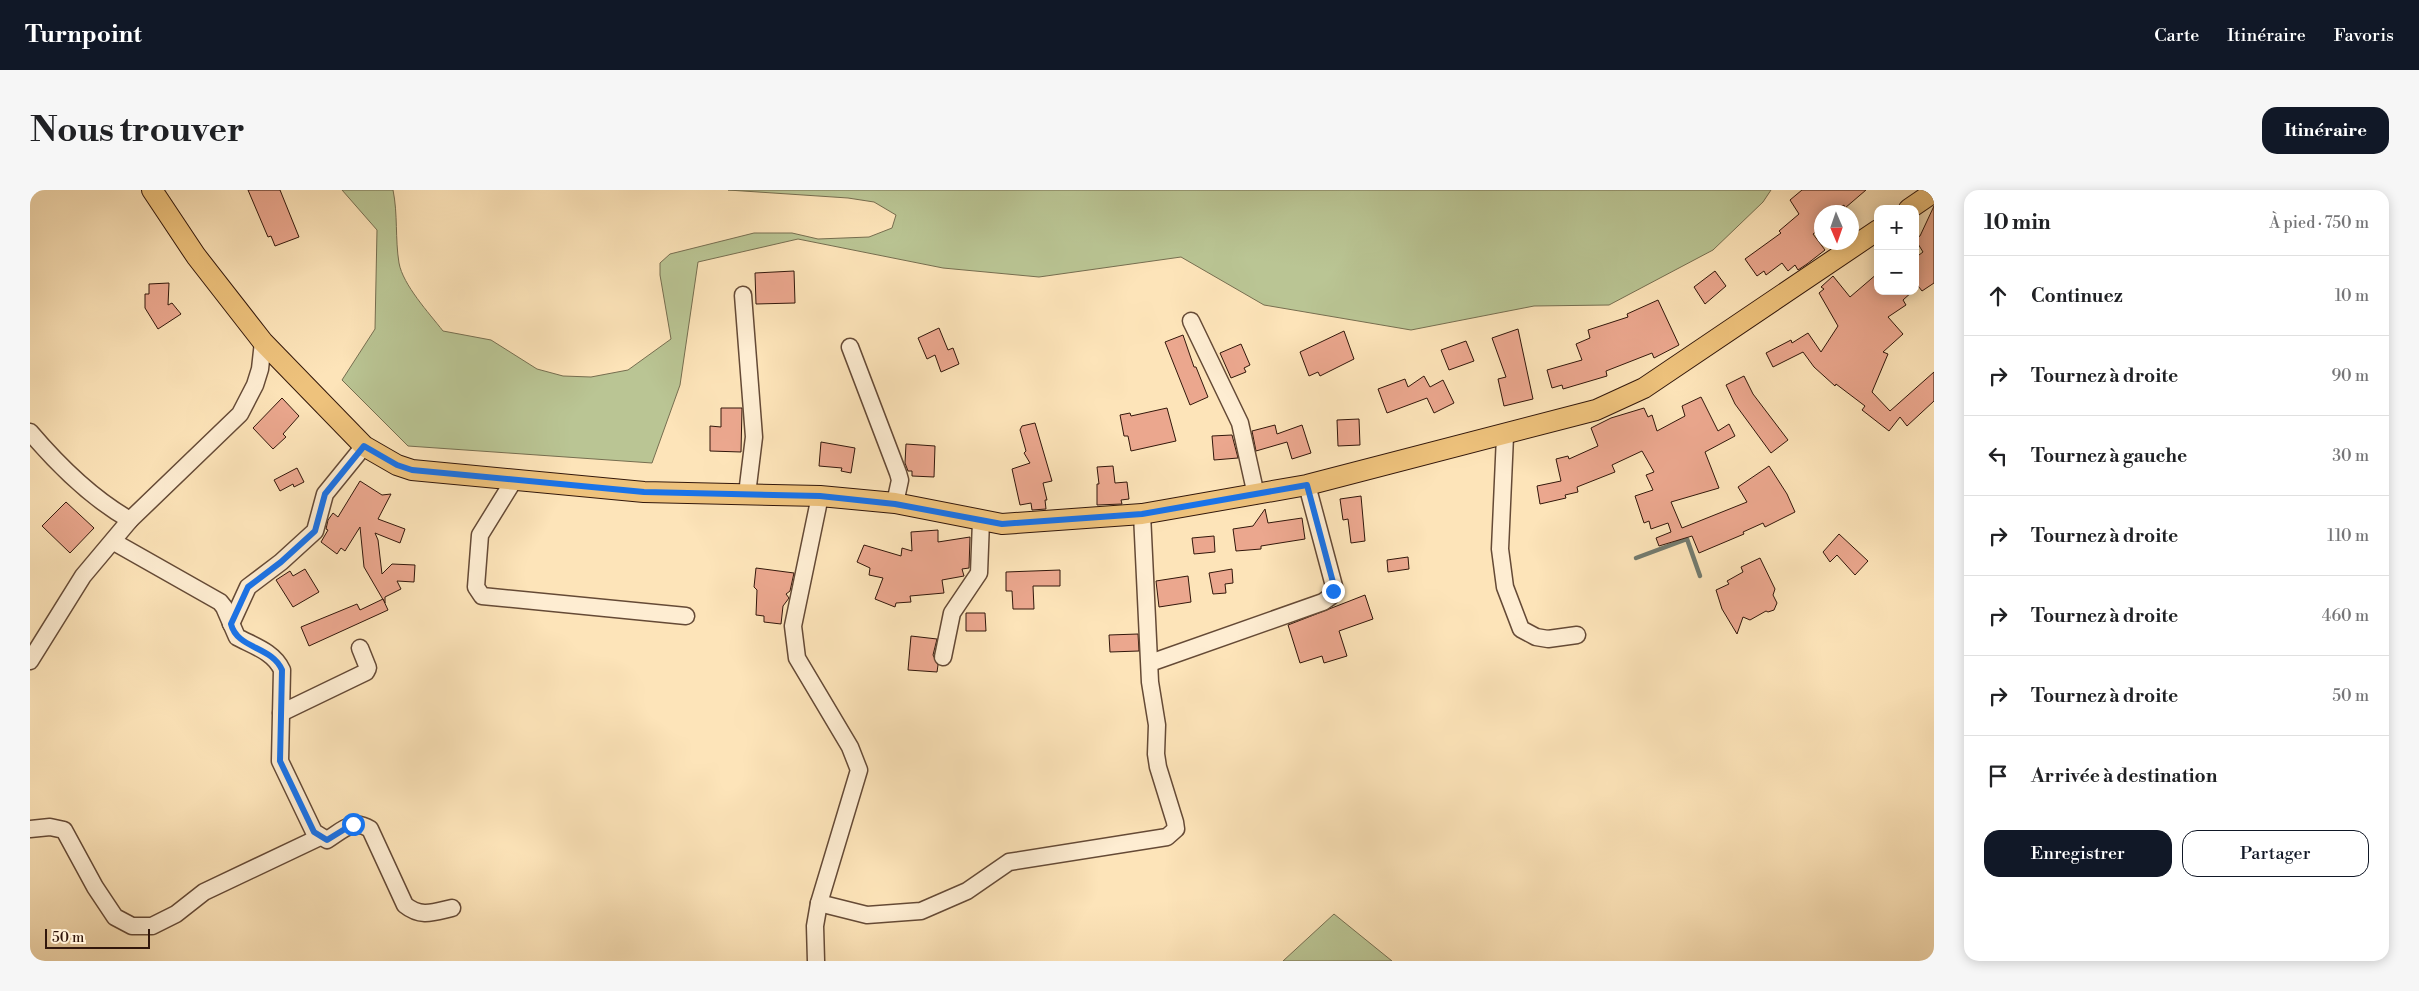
<!DOCTYPE html>
<html lang="fr">
<head>
<meta charset="utf-8">
<style>
  :root { --surface:#fff; --page:#f6f6f6; --text:#202124; --muted:#757577; --line:#e0e0e0; --accent:#111827 }
  body { margin:0; font-family:"Libre Bodoni",serif; background:var(--page); color:var(--text) }
  .controls { position:absolute; right:15px; top:15px; display:grid; overflow:hidden; border-radius:10px; box-shadow:0 2px 12px #0003 }
  .controls button { width:45px; height:45px; display:grid; place-items:center; padding:0; border:0; border-bottom:1px solid var(--line); background:var(--surface); color:var(--text); font:25px sans-serif }
  .compass { position:absolute; left:1784px; top:15px; width:45px; height:45px; border-radius:50%; background:var(--surface); box-shadow:0 2px 12px #0003; rotate:178deg }
  .scale { position:absolute; left:15px; bottom:12px; width:105px; box-sizing:border-box; padding-left:5px; border:2px solid #32170b; border-top:0; font-size:14px; line-height:18px; white-space:nowrap; color:#32170b; -webkit-text-stroke:4px #feedd2; paint-order:stroke }
  .stop { position:absolute; width:15px; height:15px; margin:-11px; border:4px solid #1a73e8; border-radius:50%; background:#fff }
  .stop.end { background:#1a73e8; border-color:#fff; box-shadow:0 1px 5px #0008 }
  .list { margin:0; padding:0; list-style:none }
  h2 { display:flex; justify-content:space-between; align-items:center; height:65px; margin:0; padding:0 20px; font-size:21px }
  h2 small { font-size:16px; font-weight:400; color:var(--muted) }
  .list li { display:grid; grid-template-columns:32px 1fr auto; gap:15px; align-items:center; box-sizing:border-box; height:80px; padding:0 20px; border-top:1px solid var(--line) }
  .list b { display:block; font-size:19px; white-space:nowrap }
  .list em { font-size:16px; font-style:normal; color:var(--muted) }
  .actions { display:flex; gap:10px; padding:15px 20px }
  .actions a { flex:1; padding:11px 0; border:1px solid var(--accent); border-radius:15px; text-align:center; font-size:18px; color:var(--accent) }
  .actions .main { background:var(--accent); color:#fff }
  .icon { flex:none; width:28px; height:28px; fill:none; stroke:currentColor; stroke-width:2; stroke-linecap:round; stroke-linejoin:round }
  .map { position:relative; flex:none; width:1904px; height:771px; overflow:hidden; border-radius:15px }
  header { display:flex; align-items:center; gap:30px; box-sizing:border-box; height:70px; padding:0 25px; background:var(--accent); color:#fff }
  header strong { font-size:24px }
  nav { display:flex; gap:28px; margin-inline-start:auto; font-size:18px }
  .intro { display:flex; align-items:center; justify-content:space-between; box-sizing:border-box; height:120px; padding:0 30px }
  h1 { margin:0; font-size:35px }
  .button { padding:12px 22px; border-radius:15px; background:var(--accent); color:#fff; font-size:18px; font-weight:700 }
  main { display:flex; gap:30px; padding:0 30px }
  aside { flex:1; background:var(--surface); border-radius:15px; box-shadow:0 2px 12px #0003 }
  .map>svg:first-child { display:block }
  .green { fill:#bac594; stroke:#766e50 }
  .lines { fill:none; stroke-linecap:round; stroke-linejoin:round }
  .stream { stroke:#737b6f; stroke-width:4.5 }
  .building { fill:#eba78e; stroke:#32170b }
  .minor-casing { stroke:#654a36; stroke-width:19 }
  .major-casing { stroke:#32170b; stroke-width:22 }
  .minor { stroke:#feedd2; stroke-width:16 }
  .major { stroke:#eec27c; stroke-width:20 }
  .route { stroke:#1a73e8; stroke-width:6 }
</style>
</head>
<body>
<header>
<strong>Turnpoint</strong>
<nav><a>Carte</a><a>Itinéraire</a><a>Favoris</a></nav>
</header>
<div class="intro"><h1>Nous trouver</h1><a class="button">Itinéraire</a></div>
<main>
<div class="map">
<svg width="1904" height="771" viewBox="0 0 1904 771">
  <rect width="100%" height="100%" fill="#fde4b9"/>
  <filter id="stains"><feTurbulence type="fractalNoise" baseFrequency=".004" numOctaves="4"/><feColorMatrix values="0 0 0 0 .2 0 0 0 0 .09 0 0 0 0 .02 0 0 0 .5 -.17"/></filter>
  <radialGradient id="worn" r=".72"><stop offset=".6" stop-color="#630" stop-opacity="0"/><stop offset="1" stop-color="#630" stop-opacity=".3"/></radialGradient>
  <g class="green">
    <path d="M312,0H363C368,24 365,49 369,73C373,95 399,123 413,141L461,150L507,179L533,186L561,187L598,180L641,149L630,85V73L640,64L724,43H762L788,49L839,47L862,38L866,25L844,12L818,8L698,0H1741L1733,12L1683,60L1579,115L1504,116L1381,140L1234,115L1151,67L1009,87L913,78L768,49L668,72L650,195L622,273L378,256L312,190L345,139L347,40Z"/>
    <polygon points="1304,724 1362,771 1253,771"/>
  </g>
  <g class="lines">
    <polyline class="stream" points="1606,368 1657,349 1670,386"/>
  </g>
  <g class="building">
    <polygon points="218,0 250,0 269,47 245,56 241,46 238,47"/>
    <polygon points="1772,0 1836,0 1815,18 1814,15 1804,22 1792,22 1792,37 1783,44 1795,60 1777,74 1768,80 1765,75 1758,81 1752,73 1736,85 1734,81 1727,86 1715,69 1751,43 1749,41 1769,24 1760,10"/>
    <polygon points="1904,16 1904,93 1892,101 1885,92 1885,68 1893,62 1885,49 1890,46"/>
    <polygon points="764,81 765,113 726,114 725,83"/>
    <polygon points="1685,81 1696,96 1675,114 1664,97"/>
    <polygon points="1848,83 1848,101 1883,101 1873,110 1876,115 1858,127 1873,144 1853,162 1858,164 1842,202 1860,221 1904,182 1904,211 1877,236 1870,227 1859,241 1832,220 1835,216 1806,194 1805,196 1784,177 1773,162 1743,177 1736,163 1761,150 1762,153 1778,143 1791,162 1808,136 1789,103 1794,99 1791,97 1803,86 1820,107"/>
    <polygon points="139,93 138,115 142,113 151,124 128,139 115,118 115,104 119,104 119,94"/>
    <polygon points="1628,110 1649,155 1624,168 1622,163 1576,181 1577,186 1533,199 1532,195 1522,198 1517,180 1552,170 1546,154 1560,148 1558,140 1598,127 1597,124"/>
    <polygon points="909,138 918,160 923,158 929,174 911,182 905,165 897,169 888,148"/>
    <polygon points="1488,139 1503,209 1474,216 1468,189 1476,187 1462,148"/>
    <polygon points="1314,141 1324,169 1290,186 1288,182 1279,186 1270,162"/>
    <polygon points="1153,145 1164,177 1166,177 1178,207 1160,215 1135,152"/>
    <polygon points="1436,151 1444,171 1419,180 1411,160"/>
    <polygon points="1211,154 1220,175 1214,178 1216,182 1201,188 1190,163"/>
    <polygon points="1394,186 1400,197 1413,190 1424,213 1404,223 1397,208 1357,223 1348,199 1375,189 1378,197"/>
    <polygon points="1714,186 1723,204 1758,250 1741,263 1705,214 1696,195"/>
    <polygon points="1671,207 1688,241 1699,234 1705,246 1675,262 1689,298 1641,312 1652,338 1717,312 1708,297 1739,276 1757,304 1765,322 1735,337 1733,333 1713,342 1714,344 1669,363 1662,346 1629,356 1626,348 1641,342 1638,333 1621,339 1619,331 1614,333 1605,306 1623,300 1616,285 1624,282 1612,261 1582,275 1585,282 1547,297 1548,302 1535,305 1536,308 1510,314 1507,296 1531,291 1526,269 1538,266 1539,269 1568,256 1561,238 1581,228 1614,218 1618,227 1622,225 1627,241 1655,226 1652,216"/>
    <polygon points="252,208 269,226 253,244 256,247 243,259 223,238"/>
    <polygon points="691,218 712,218 711,262 680,261 680,236 691,237"/>
    <polygon points="1137,218 1146,251 1101,261 1098,246 1094,246 1090,225 1100,223 1101,226"/>
    <polygon points="1329,229 1330,255 1308,256 1307,230"/>
    <polygon points="1005,233 1022,291 1013,293 1017,310 1015,310 1016,319 1002,320 1001,313 990,315 982,279 1000,273 994,263 996,261 990,240 992,236"/>
    <polygon points="1245,235 1247,244 1272,235 1281,263 1262,269 1257,252 1226,261 1222,241"/>
    <polygon points="1202,245 1208,268 1184,270 1182,246"/>
    <polygon points="791,252 825,258 821,283 811,281 812,278 789,276"/>
    <polygon points="876,254 905,256 904,287 882,286 882,281 878,281 875,273"/>
    <polygon points="1083,276 1085,293 1097,292 1099,309 1091,310 1092,314 1067,315 1067,294 1069,294 1067,277"/>
    <polygon points="267,278 274,292 264,297 263,294 250,301 244,290"/>
    <polygon points="330,291 352,305 361,304 348,329 375,339 370,353 345,343 348,350 352,384 362,374 385,375 384,392 367,391 371,399 355,407 355,413 334,377 330,337 315,361 311,358 307,364 291,352 298,340 296,339 298,330 303,323 308,327"/>
    <polygon points="1331,306 1335,351 1321,353 1318,329 1313,330 1310,309"/>
    <polygon points="36,312 64,338 40,363 12,336"/>
    <polygon points="1235,319 1238,333 1272,328 1275,349 1231,356 1231,359 1206,361 1203,339 1223,336"/>
    <polygon points="908,340 908,352 940,347 939,378 932,379 934,386 912,390 914,403 880,406 881,412 866,413 865,417 845,409 853,388 839,385 840,378 827,372 834,355 871,366 872,358 882,361 881,342"/>
    <polygon points="1809,344 1838,371 1825,385 1807,365 1800,372 1793,362"/>
    <polygon points="1184,346 1185,362 1164,364 1162,348"/>
    <polygon points="1378,367 1379,379 1358,382 1357,370"/>
    <polygon points="1730,368 1745,399 1743,405 1747,413 1744,420 1738,422 1736,421 1720,430 1713,427 1707,444 1692,419 1686,400 1699,394 1697,391 1713,382 1711,377"/>
    <polygon points="726,378 764,383 760,401 756,404 759,408 753,416 751,434 734,432 734,426 726,425 727,400 724,397"/>
    <polygon points="275,379 289,402 263,417 246,390 260,381 263,386"/>
    <polygon points="1202,379 1203,393 1195,394 1196,403 1183,404 1179,383"/>
    <polygon points="1030,380 1030,396 1003,396 1004,419 983,419 982,401 976,401 976,382"/>
    <polygon points="1158,386 1161,412 1129,417 1126,391"/>
    <polygon points="1335,405 1343,429 1309,441 1317,466 1294,473 1292,466 1270,473 1258,435"/>
    <polygon points="353,409 358,420 279,456 271,437 327,414 330,420"/>
    <polygon points="936,423 955,423 956,441 936,441"/>
    <polygon points="1108,444 1109,461 1080,462 1079,445"/>
    <polygon points="881,446 907,449 903,465 908,475 907,482 878,480"/>
  </g>
  <g class="lines">
    <g class="minor-casing">
      <g id="minor">
        <polyline points="713,105 724,247 717,304"/>
        <polyline points="1161,131 1210,233 1226,305"/>
        <polyline points="820,157 868,283 870,290 865,313"/>
        <path d="M0,242C29,276 61,308 100,330"/>
        <polyline points="1475,246 1470,359 1475,397 1491,439 1506,447 1518,449 1547,445"/>
        <polyline points="484,290 450,345 446,397 452,406 656,426"/>
        <path d="M84,352L190,412L194,417L207,447C224,456 244,462 252,480L250,571L284,642L297,650C313,640 323,628 340,639L375,715C391,728 404,722 422,718"/>
        <polyline points="201,434 218,397 251,372 285,341 295,304 334,256"/>
        <polyline points="913,467 922,423 949,383 951,331"/>
        <polyline points="0,471 53,386 100,330 210,224 225,195 230,179 233,152"/>
        <polyline points="1120,473 1293,412 1300,407 1304,396 1277,295"/>
        <polyline points="251,523 336,482 338,478 330,458"/>
        <polyline points="0,639 20,637 34,640 65,697 85,727 102,736 122,736 146,724 174,702 290,647"/>
        <polyline points="789,713 837,725 891,721 937,701 979,672 1137,647 1146,639 1145,632 1128,577 1126,564 1127,535 1120,492 1112,324"/>
        <polyline points="786,771 785,736 789,713 829,580 820,557 767,468 763,436 790,306"/>
      </g>
    </g>
    <g class="major-casing">
      <g id="major">
        <polyline points="122,0 166,66 233,152 334,256 367,275 382,280 614,302 790,306 865,313 972,334 1112,324 1277,295 1566,220 1614,198 1848,40"/>
        <polyline points="1879,19 1904,2"/>
      </g>
    </g>
    <use href="#minor" class="minor"/>
    <use href="#major" class="major"/>
  </g>
  <g class="lines">
    <path class="route" d="M323,634L297,650L284,642L250,571L252,480C242,456 207,459 201,434L218,397L251,372L285,341L295,304L334,256L367,275L382,280L614,302L790,306L865,314L972,334L1112,324L1277,295L1304,396L1303,401"/>
  </g>
  <rect width="100%" height="100%" filter="url(#stains)"/>
  <rect width="100%" height="100%" fill="url(#worn)"/>
</svg>
<div class="controls">
<button>+</button>
<button>−</button>
</div>
<svg class="compass" viewBox="-18 -18 36 36"><path d="M0-13l5 13h-10z" fill="#e53935"/><path d="M0 13l5-13h-10z" fill="#757577"/></svg>
<div class="scale">50 m</div>
<div class="stop" style="left:323px;top:634px"></div>
<div class="stop end" style="left:1303px;top:401px"></div>
</div>
<aside>
<h2>10 min<small>À pied · 750 m</small></h2>
<ul class="list">
<li><svg class="icon" aria-label="ahead" viewBox="0 0 24 24"><path d="M12 20V5M6 11l6-6 6 6"/></svg><div><b>Continuez</b></div><em>10 m</em></li>
<li><svg class="icon" aria-label="right" viewBox="0 0 24 24"><path d="M7 20v-9h11M14 6l5 5-5 5"/></svg><div><b>Tournez à droite</b></div><em>90 m</em></li>
<li><svg class="icon" aria-label="left" viewBox="0 0 24 24"><path d="M17 20v-9H6M10 6l-5 5 5 5"/></svg><div><b>Tournez à gauche</b></div><em>30 m</em></li>
<li><svg class="icon" aria-label="right" viewBox="0 0 24 24"><path d="M7 20v-9h11M14 6l5 5-5 5"/></svg><div><b>Tournez à droite</b></div><em>110 m</em></li>
<li><svg class="icon" aria-label="right" viewBox="0 0 24 24"><path d="M7 20v-9h11M14 6l5 5-5 5"/></svg><div><b>Tournez à droite</b></div><em>460 m</em></li>
<li><svg class="icon" aria-label="right" viewBox="0 0 24 24"><path d="M7 20v-9h11M14 6l5 5-5 5"/></svg><div><b>Tournez à droite</b></div><em>50 m</em></li>
<li><svg class="icon" aria-label="arrive" viewBox="0 0 24 24"><path d="M6 21V4h12l-3 4 3 4H6"/></svg><div><b>Arrivée à destination</b></div></li>
</ul>
<div class="actions"><a class="main">Enregistrer</a><a>Partager</a></div>
</aside>
</main>
</body>
</html>
